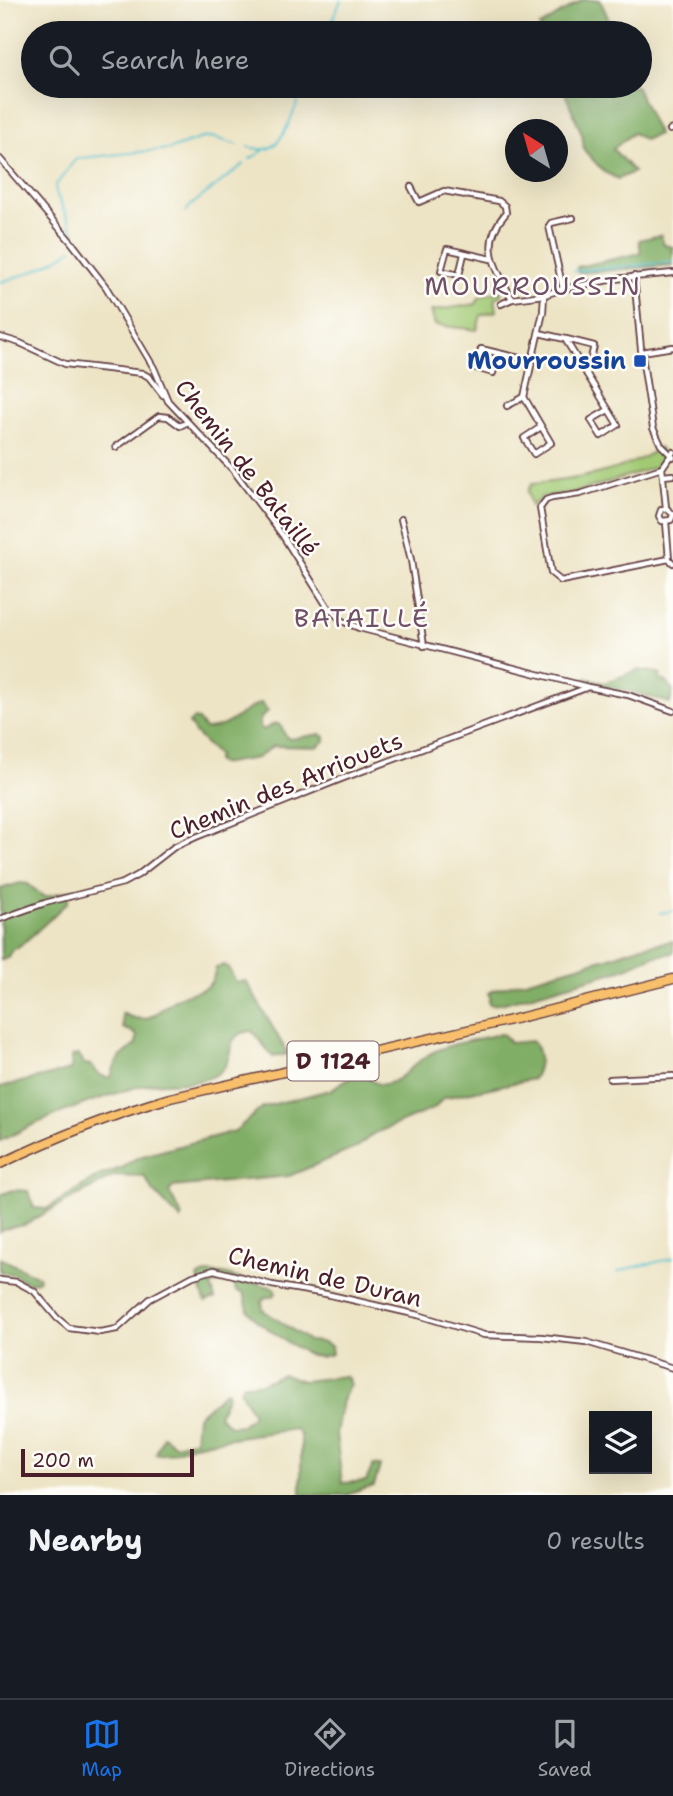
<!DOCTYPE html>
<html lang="en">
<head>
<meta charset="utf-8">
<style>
  :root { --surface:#171b24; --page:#20242c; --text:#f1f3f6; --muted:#9ea1a6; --line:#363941; --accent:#1a73e8 }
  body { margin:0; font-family:"Shantell Sans",sans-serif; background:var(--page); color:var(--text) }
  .controls { position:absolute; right:21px; bottom:21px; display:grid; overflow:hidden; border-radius:0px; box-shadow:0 7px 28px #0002 }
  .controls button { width:63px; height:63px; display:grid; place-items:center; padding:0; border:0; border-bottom:2px solid var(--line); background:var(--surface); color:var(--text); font:35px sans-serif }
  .compass { position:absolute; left:505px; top:119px; width:63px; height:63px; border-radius:50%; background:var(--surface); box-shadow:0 7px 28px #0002; rotate:323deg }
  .scale { position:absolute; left:21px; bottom:18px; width:173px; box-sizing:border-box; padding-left:7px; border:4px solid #4a1f2b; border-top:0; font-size:19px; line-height:24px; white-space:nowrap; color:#4a1f2b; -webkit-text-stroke:5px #fdfcf7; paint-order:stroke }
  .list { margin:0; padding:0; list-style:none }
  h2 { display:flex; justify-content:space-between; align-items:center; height:91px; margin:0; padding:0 28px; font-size:30px }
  h2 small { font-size:23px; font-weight:400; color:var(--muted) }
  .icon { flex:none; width:38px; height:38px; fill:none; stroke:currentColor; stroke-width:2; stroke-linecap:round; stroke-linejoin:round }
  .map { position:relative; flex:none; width:673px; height:1495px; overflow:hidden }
  .search { position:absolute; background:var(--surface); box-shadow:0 7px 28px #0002; left:21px; right:21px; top:21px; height:77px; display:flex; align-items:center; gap:18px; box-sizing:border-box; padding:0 24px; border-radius:38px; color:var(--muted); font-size:26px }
  .sheet { height:203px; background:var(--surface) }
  nav { display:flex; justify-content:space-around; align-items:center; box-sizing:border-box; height:98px; border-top:2px solid var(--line); background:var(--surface); font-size:19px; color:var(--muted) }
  nav a { display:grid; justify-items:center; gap:4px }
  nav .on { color:var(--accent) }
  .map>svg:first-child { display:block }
  .green { fill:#a2ca75; stroke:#767450; stroke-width:2 }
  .forest { fill:#81ae66; stroke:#666648; stroke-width:2 }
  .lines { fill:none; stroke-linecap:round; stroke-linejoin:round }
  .stream { stroke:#54c0cf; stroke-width:2 }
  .street-casing { stroke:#623d42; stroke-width:8 }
  .highway-casing { stroke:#623d42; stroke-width:11 }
  .street { stroke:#fff; stroke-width:4.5 }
  .highway { stroke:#f8bf6c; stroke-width:8 }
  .transit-dot { fill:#1a4fb4; stroke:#fdfcf7; stroke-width:2.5 }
  .labels { text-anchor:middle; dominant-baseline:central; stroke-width:5; stroke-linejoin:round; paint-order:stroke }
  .shield { fill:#fdfcf7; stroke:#806168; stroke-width:2 }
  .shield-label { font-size:23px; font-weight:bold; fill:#4a1f2b }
  .transit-label { font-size:24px; font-weight:bold; fill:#164399; stroke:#fdfcf7; text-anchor:end }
  .street-label { font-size:24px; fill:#4a1f2b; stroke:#fdfcf7 }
  .neighbourhood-label { font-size:26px; letter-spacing:2px; fill:#6f5067; stroke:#fdfcf7 }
</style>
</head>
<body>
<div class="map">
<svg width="673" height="1495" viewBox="0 0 673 1495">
  <rect width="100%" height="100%" fill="#fdfcf7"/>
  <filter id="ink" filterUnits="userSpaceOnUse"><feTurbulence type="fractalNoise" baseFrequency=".0143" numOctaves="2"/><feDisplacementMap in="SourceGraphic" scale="14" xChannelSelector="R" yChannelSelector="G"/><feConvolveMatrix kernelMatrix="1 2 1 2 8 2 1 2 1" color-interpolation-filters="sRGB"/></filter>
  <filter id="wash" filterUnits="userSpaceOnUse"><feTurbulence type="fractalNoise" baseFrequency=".00686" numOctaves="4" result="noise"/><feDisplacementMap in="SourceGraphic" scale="28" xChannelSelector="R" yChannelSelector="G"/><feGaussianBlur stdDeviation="1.57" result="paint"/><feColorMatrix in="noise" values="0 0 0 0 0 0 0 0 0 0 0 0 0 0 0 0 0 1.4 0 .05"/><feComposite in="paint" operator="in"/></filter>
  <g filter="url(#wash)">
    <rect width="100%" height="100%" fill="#ede4c5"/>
    <g class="green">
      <polygon points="501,290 501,296 495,298 497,311 481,315 477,330 435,325 431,311 476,304 479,298"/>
      <path d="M659,448L663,452V457L656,467L580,491L543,497L531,506L527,491L532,484C573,480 625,472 659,448Z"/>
    </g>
    <g class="forest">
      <polygon points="582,0 600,0 615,33 545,33 539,27"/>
      <polygon points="562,86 636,86 658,134 644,140 633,133 613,149 634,172 618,179 604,172 584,150 582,134"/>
      <polygon points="661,235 664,245 673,247 673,265 578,273 577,267 641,253 639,240"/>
      <polygon points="638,670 659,673 661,675 659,679 667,682 673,691 670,703 625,690 593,685 587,682 586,678 604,683"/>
      <path d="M261,703L268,711L261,718L259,725L263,730L276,723L281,726L286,737L290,739L320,734L325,737V741L317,747L273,746L257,758L220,764L216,761L218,756L195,733L189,723L193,719L198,720L205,729C230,729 242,709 261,703Z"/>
      <path d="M20,883L28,884L44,897L76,889H81L69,895L68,902C56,912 22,948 12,950L8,957L1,960L0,889Z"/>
      <polygon points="673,941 673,953 651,957 621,970 504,1003 491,1005 488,1002 490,998 488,993 497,989 610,957 642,946"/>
      <path d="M224,965L228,968L236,982L246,981L288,1054L273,1057L252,1031C220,1033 239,1062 215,1075C196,1086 172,1081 151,1084C141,1085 130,1089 120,1092C78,1105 38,1121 0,1141V1087L71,1070L72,1056L78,1055L84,1064L91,1065L98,1074L107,1078L111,1077C118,1054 120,1059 136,1044L137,1036L133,1032L123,1028L122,1013C151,1028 155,1011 176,999C196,987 211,996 216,968Z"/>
      <path d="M500,1034L504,1035L510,1043L532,1041C542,1052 540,1067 533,1079L443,1098L435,1108L373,1134L356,1148L289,1176L173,1187L169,1192L183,1217L181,1220L152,1190L145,1177L114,1176L36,1218C22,1231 16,1222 0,1232V1195L13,1190L28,1191L34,1208L46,1209L99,1176L124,1167L131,1161L139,1157L235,1131L263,1107L330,1090L352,1076L366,1075C372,1081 376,1085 385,1084C402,1081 412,1065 426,1056C447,1043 476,1040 500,1034Z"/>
      <polygon points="0,1258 39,1277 38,1281 27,1283 14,1274 0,1272"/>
      <polygon points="208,1273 224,1274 274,1288 276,1293 273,1297 266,1297 262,1302 263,1310 309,1341 321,1342 331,1346 332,1354 320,1357 309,1355 290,1344 257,1321 248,1310 244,1293 236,1291 233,1280 211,1285 215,1299 205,1302 198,1277"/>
      <path d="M283,1374L303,1381L344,1376L348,1378L350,1384L342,1401L336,1433L342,1483L366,1481L373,1465L380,1466L374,1486L346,1495H301V1441L299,1432L295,1429C261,1434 227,1437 194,1445C182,1448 169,1456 156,1454L163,1436L175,1445L195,1440L197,1416L226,1391L228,1394L219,1416L230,1426L242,1425L253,1415L240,1390L243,1384L262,1383Z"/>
    </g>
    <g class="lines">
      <g class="stream">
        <polyline points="327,33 341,0"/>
        <path d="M248,147C255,148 263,151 270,148C286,140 297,102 304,86"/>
        <polyline points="250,159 264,150"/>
        <polyline points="186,212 190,206 244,164"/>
        <polyline points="79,244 56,193 55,186 75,160 81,158 170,149 202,138 213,137 238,145"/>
        <polyline points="574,271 673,262"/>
        <path d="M0,282C26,275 50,266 72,249"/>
        <polyline points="660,913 673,911"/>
        <path d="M617,1273C623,1268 661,1262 673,1258"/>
      </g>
    </g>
  </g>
  <g filter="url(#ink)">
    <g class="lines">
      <g class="street-casing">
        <g id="street">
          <polyline points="670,130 673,129"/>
          <polyline points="0,159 72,243 106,287 154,368 168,401 233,470 283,536 327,606 342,621 359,628 588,687 628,695 673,711"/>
          <path d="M411,187L419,202L444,191L499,201L505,206L506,213C478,245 496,267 512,299"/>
          <polyline points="464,254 459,275 441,271 447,249 491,259"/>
          <polyline points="634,276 641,349 653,428 661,445 673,457"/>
          <polyline points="563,289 549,226 551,223 573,218"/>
          <polyline points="501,304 512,299 544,295 563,289 614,279 673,273"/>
          <polyline points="539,333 565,339 618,425 601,436 591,420 608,410"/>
          <polyline points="0,337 20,343 65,364 142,373 149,377 163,395"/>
          <polyline points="566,339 594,346 587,374"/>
          <polyline points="642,352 673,347"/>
          <polyline points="498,353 493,373 476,368 481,349 532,361"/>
          <polyline points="507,406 524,397"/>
          <polyline points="541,427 524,438 534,454 551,443 524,397 543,312 544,295"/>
          <polyline points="116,447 159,416 168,417 180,426 186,423"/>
          <polyline points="673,452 662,468 580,494 552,498 546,500 540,508 551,573 561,581 669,559 673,563"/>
          <polyline points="662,468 666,508"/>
          <polyline points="663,476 673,475"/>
          <polyline points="673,514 666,508 661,510 659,516 662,521 671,520 673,515"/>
          <polyline points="401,519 411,560 424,646"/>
          <polyline points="666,522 669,559"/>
          <polyline points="0,919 45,903 123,883 138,875 174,847 196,837 341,779 586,688"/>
          <polyline points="610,1079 673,1076"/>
          <polyline points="0,1280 17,1282 34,1291 57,1318 69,1328 100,1332 117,1329 150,1299 193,1276 214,1270 272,1285 326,1294 418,1315 484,1335 541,1337 586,1342 673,1368"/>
        </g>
      </g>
      <g class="highway-casing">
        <path id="highway" d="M0,1164C56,1137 111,1115 170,1098L515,1019L673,979"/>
      </g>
      <use href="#street" class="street"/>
      <use href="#highway" class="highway"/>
    </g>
  </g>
  <rect class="transit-dot" x="633" y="354" width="14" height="14" rx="3.5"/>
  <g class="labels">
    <rect class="shield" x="287.5" y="1041.5" width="91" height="39" rx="5"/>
    <g class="shield-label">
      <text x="333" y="1061">D 1124</text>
    </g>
    <g class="transit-label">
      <text x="626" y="361">Mourroussin</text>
    </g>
    <g class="street-label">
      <text transform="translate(247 468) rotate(52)">Chemin de Bataillé</text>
      <text transform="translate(286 786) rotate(-22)">Chemin des Arriouets</text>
      <text transform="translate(325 1277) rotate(13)">Chemin de Duran</text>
    </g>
    <g class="neighbourhood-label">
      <text x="533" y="285">MOURROUSSIN</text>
      <text x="362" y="617">BATAILLÉ</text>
    </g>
  </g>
</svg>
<div class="controls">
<button><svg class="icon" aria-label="layers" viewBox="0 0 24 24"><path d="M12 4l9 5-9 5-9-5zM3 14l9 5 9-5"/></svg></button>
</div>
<svg class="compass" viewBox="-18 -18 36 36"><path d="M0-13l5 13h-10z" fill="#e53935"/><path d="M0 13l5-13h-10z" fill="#9ea1a6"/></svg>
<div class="scale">200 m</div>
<div class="search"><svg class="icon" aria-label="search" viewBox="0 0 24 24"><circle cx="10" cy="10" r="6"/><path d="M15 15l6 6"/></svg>Search here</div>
</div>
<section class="sheet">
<h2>Nearby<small>0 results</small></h2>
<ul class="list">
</ul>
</section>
<nav>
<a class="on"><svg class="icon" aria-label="map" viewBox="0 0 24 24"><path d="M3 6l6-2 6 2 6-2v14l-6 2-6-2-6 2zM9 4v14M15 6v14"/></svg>Map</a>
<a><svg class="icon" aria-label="directions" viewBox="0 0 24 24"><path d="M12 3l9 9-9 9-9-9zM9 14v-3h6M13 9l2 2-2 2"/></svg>Directions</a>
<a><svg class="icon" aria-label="saved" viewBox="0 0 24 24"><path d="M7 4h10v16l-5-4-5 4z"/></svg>Saved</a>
</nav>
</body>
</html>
